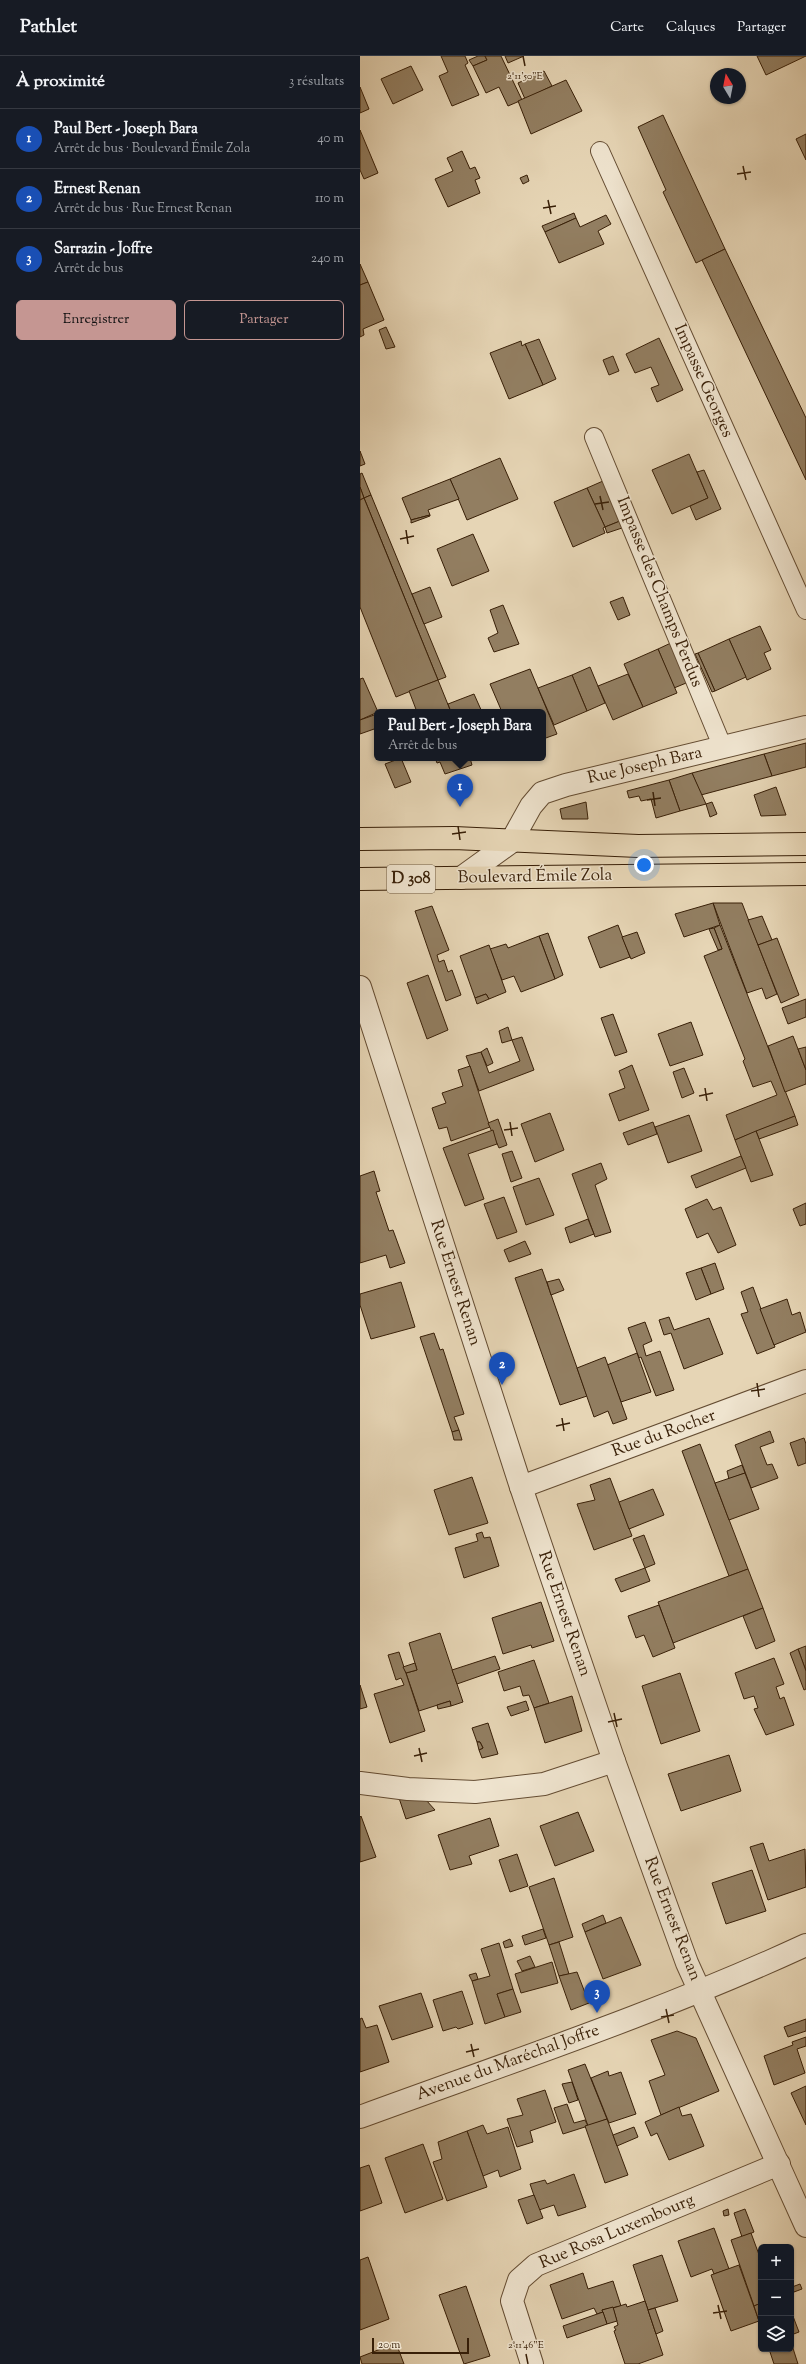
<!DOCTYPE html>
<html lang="fr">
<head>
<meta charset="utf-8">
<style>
  :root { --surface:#171b24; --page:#242831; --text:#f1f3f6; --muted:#9ea1a6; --line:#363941; --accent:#c59692 }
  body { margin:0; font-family:"Sorts Mill Goudy",serif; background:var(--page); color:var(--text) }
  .controls { position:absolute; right:12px; bottom:12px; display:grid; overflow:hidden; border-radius:6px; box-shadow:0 1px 3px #0004 }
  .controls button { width:36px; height:36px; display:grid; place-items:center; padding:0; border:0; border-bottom:1px solid var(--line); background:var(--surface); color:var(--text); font:20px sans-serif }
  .compass { position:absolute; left:350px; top:12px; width:36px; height:36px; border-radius:50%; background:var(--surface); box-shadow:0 1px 3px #0004; rotate:350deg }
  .scale { position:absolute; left:12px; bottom:10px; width:97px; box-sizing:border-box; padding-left:4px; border:2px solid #381f07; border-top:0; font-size:11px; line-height:14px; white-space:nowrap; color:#381f07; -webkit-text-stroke:3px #efe4cf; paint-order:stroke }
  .you { position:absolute; left:284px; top:809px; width:14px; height:14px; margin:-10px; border:3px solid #fff; border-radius:50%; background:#1a73e8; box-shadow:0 0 0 6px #1a73e833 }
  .badge { display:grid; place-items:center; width:26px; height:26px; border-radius:50%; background:var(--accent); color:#fff; font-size:13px; font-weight:700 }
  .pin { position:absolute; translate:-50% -33px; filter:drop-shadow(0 1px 2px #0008) }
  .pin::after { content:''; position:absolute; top:21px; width:14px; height:12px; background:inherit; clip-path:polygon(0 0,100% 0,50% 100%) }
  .popup { position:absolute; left:14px; top:653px; width:172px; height:52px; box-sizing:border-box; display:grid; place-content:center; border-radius:6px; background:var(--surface); filter:drop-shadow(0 1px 3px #0005); font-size:13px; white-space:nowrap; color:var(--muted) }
  .popup b { font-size:15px; color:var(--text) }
  .popup::after { content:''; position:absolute; left:50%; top:100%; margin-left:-8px; border:8px solid transparent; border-top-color:var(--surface) }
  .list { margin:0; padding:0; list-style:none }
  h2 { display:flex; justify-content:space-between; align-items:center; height:52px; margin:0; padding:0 16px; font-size:17px }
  h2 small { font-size:13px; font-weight:400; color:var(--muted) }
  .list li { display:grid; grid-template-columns:26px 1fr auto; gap:12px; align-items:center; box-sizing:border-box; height:60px; padding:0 16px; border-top:1px solid var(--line) }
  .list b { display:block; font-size:15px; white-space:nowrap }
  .list p { margin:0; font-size:13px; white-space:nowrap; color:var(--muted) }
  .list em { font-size:13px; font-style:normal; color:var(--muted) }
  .actions { display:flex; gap:8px; padding:12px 16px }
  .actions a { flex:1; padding:9px 0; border:1px solid var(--accent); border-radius:6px; text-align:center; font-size:14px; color:var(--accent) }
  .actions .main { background:var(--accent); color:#111 }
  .icon { flex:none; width:22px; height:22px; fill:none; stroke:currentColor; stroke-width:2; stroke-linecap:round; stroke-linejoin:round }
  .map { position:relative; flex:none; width:446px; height:2308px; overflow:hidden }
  header { display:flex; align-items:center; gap:24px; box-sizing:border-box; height:56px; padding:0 20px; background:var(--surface); border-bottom:1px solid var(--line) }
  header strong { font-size:19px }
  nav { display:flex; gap:22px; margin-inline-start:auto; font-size:14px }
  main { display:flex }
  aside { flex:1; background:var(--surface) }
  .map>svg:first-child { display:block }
  .building { fill:#927e61; stroke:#381f07 }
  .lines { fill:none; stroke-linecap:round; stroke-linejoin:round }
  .service-casing { stroke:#644c32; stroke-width:20 }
  .minor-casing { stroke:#644c32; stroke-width:24 }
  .primary-casing { stroke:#381f07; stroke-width:24 }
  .service { stroke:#efe4cf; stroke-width:18 }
  .minor { stroke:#efe4cf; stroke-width:22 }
  .primary { stroke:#e6d5b5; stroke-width:22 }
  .ticks { fill:none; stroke:#381f07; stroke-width:1.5 }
  .labels { text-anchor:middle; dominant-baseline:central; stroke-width:3; stroke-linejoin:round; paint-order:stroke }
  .shield { fill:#efe4cf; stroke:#6f5a43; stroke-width:1 }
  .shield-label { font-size:16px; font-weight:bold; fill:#381f07 }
  .street-label { font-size:17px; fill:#381f07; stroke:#efe4cf }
  .ticks-label { font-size:10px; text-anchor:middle; fill:#381f07; stroke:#efe4cf; stroke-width:3; stroke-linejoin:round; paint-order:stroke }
</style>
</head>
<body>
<header>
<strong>Pathlet</strong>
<nav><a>Carte</a><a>Calques</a><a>Partager</a></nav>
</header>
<main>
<aside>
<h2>À proximité<small>3 résultats</small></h2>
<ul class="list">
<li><span class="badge" style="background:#1a4fb4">1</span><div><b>Paul Bert - Joseph Bara</b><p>Arrêt de bus · Boulevard Émile Zola</p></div><em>40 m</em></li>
<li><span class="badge" style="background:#1a4fb4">2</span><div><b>Ernest Renan</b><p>Arrêt de bus · Rue Ernest Renan</p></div><em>110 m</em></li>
<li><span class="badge" style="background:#1a4fb4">3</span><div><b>Sarrazin - Joffre</b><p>Arrêt de bus</p></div><em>240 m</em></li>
</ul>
<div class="actions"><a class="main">Enregistrer</a><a>Partager</a></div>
</aside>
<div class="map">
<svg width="446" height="2308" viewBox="0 0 446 2308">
  <rect width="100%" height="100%" fill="#e6d5b5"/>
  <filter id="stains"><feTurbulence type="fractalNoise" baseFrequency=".005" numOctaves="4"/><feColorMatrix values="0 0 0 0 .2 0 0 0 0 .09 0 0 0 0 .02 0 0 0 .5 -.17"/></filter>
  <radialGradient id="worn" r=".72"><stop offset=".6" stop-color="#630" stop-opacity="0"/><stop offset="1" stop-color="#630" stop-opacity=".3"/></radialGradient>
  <g class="building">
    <polygon points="81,0 105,0 108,7 105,9 119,39 92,50 79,20 88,16"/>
    <polygon points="118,0 125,0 127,4 113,10 109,4"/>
    <polygon points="125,0 141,0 162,44 148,50 139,31 126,37 113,10 127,4"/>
    <polygon points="145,0 164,0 148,7"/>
    <polygon points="397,0 446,0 406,19"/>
    <polygon points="51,10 63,34 33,48 21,23"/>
    <polygon points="184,15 192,30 165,43 158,27"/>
    <polygon points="206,24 222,55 171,78 158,45"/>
    <polygon points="0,31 9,53 0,57"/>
    <polygon points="303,59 365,193 336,207 303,136 306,134 278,71"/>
    <polygon points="0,74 18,117 4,123 0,114"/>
    <polygon points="446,78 446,104 436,83"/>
    <polygon points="102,95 110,113 115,111 120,122 115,124 120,137 88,151 75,123 93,115 87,102"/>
    <polygon points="167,119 169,125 163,128 160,122"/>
    <polygon points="214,157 216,162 185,176 182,170"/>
    <polygon points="246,159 251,168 238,175 244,188 199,207 185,176 216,162 220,171"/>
    <polygon points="365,193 446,362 446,424 342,204"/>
    <polygon points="0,208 8,226 0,229"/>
    <polygon points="8,226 24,264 3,273 4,279 0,281 0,229"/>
    <polygon points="26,271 35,291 26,293 19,274"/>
    <polygon points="299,282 323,334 297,346 291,332 299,329 291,311 275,317 266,298"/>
    <polygon points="179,283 196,323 183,329 165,288"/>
    <polygon points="161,285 162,290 165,288 183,329 149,343 130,297"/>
    <polygon points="253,300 259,315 249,319 243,304"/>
    <polygon points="0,395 5,408 0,410"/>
    <polygon points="329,398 348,442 312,458 292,414"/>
    <polygon points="140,402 158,443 107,464 90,423"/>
    <polygon points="344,414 361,453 336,464 330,450 348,442 337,416"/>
    <polygon points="2,417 11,439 4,442 0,431 0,418"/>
    <polygon points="90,423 99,443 68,454 70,459 51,464 42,442"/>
    <polygon points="243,425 260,465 245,471 227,432"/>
    <polygon points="0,431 4,442 0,444"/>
    <polygon points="227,432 245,471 243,472 245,477 213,491 194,446"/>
    <polygon points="11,439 86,621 78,624 4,442"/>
    <polygon points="4,442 78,624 36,641 0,551 0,444"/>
    <polygon points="70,459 70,460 51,467 51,464"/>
    <polygon points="260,465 262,472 247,477 245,471"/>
    <polygon points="113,478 129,515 92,530 77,493"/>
    <polygon points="70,531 82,561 64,568 52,538"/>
    <polygon points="263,541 270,559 258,564 250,546"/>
    <polygon points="143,549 159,588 134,596 128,582 138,577 130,554"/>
    <polygon points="400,570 411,594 404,597 411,613 387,624 369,583"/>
    <polygon points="369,583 386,621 355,635 338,597"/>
    <polygon points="313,586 331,625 314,632 298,593"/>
    <polygon points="298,593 317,637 283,651 264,608"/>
    <polygon points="338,597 355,635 352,636 335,598"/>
    <polygon points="230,611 245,647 227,655 212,619"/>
    <polygon points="170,613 197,678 183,683 183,656 142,656 130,628"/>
    <polygon points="268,618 283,651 253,664 238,630"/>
    <polygon points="212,619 227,655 194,669 178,632"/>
    <polygon points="3,622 18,656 0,664 0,623"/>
    <polygon points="78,624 91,656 57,656 49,635"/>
    <polygon points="114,638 122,656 91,656 88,648"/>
    <polygon points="17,658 17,672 0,678 0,664"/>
    <polygon points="446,687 446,711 412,720 404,698"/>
    <polygon points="404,698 412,720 341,739 332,717"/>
    <polygon points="41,702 51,726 35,732 25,708"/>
    <polygon points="75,702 110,702 112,709 85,718 80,706 77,707"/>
    <polygon points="332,717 346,748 320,755 309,724"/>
    <polygon points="309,724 320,755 296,762 291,743 281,745 279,740 269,742 267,735"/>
    <polygon points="416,731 426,759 401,760 394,739"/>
    <polygon points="226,746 228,763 202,763 200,753"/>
    <polygon points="352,746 357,758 350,761 346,748"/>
    <polygon points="353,847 382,847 417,938 406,943 402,932 387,937"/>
    <polygon points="353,847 360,869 324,881 315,858"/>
    <polygon points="72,850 89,894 77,899 79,906 84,904 88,916 92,914 101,939 86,945 55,855"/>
    <polygon points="402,860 412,884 398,889 388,864"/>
    <polygon points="258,869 270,901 240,912 228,881"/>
    <polygon points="360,869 435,1060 375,1084 366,1059 417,1039 411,1025 393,1031 383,1005 385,1003 344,900 362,893 354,872"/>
    <polygon points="354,872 362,893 358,894 349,873"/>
    <polygon points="277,876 285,897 271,903 262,881"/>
    <polygon points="188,877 203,919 195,923 179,880"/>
    <polygon points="179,880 195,923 161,936 154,920 142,924 130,893 146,888 148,892"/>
    <polygon points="417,882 439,939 421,947 398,889"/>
    <polygon points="129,889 146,936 129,943 126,938 115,942 100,900"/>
    <polygon points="68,919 88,974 67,983 47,927"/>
    <polygon points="126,938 129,943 117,948 115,942"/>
    <polygon points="446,943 446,961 428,968 422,952"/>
    <polygon points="253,958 267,996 255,1000 241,962"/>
    <polygon points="331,966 343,999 310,1010 298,978"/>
    <polygon points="148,971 152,984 142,987 139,975"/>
    <polygon points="433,980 446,1014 446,1028 425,1036 408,990"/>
    <polygon points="162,981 174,1014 119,1035 106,1000 121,996 129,1017 160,1005 152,984"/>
    <polygon points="446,991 446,1014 438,993"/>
    <polygon points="127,992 133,1007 127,1010 121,996"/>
    <polygon points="272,1009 289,1054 259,1065 249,1038 265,1032 259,1015"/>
    <polygon points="110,1010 130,1071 91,1085 87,1071 79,1073 72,1052 86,1047 82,1037 103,1030 98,1014"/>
    <polygon points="324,1012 334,1037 322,1042 313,1016"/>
    <polygon points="190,1057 204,1094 175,1106 161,1068"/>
    <polygon points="329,1059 342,1095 308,1107 295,1071"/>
    <polygon points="435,1060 438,1069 399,1083 396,1075"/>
    <polygon points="138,1063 147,1089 139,1092 128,1067"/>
    <polygon points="293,1066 297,1078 268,1089 263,1077"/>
    <polygon points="133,1074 137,1088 108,1098 124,1143 105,1150 83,1092"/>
    <polygon points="396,1075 413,1119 391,1126 375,1084"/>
    <polygon points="152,1095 162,1122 151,1126 142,1098"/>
    <polygon points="381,1100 386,1112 336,1132 331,1120"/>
    <polygon points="241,1107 247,1123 235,1129 251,1176 235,1181 212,1118"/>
    <polygon points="14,1115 20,1135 16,1136 29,1175 33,1174 45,1207 30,1212 26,1199 0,1207 0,1120"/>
    <polygon points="179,1122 194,1159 166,1169 153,1131"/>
    <polygon points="144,1141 157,1176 137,1183 124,1148"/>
    <polygon points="347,1143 353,1154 361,1151 376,1189 358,1197 348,1177 337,1182 325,1153"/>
    <polygon points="446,1147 446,1168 440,1170 433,1153"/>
    <polygon points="228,1163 234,1178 210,1187 205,1172"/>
    <polygon points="165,1185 171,1198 149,1206 144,1194"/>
    <polygon points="355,1207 364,1233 351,1238 341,1212"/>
    <polygon points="341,1212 351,1238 336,1244 326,1217"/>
    <polygon points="182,1213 227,1340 200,1349 155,1222"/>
    <polygon points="199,1223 204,1234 191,1239 187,1226"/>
    <polygon points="41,1226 55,1271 11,1283 0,1249 0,1238"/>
    <polygon points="393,1231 415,1291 397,1298 381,1258 388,1256 381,1236"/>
    <polygon points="427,1243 432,1259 440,1256 446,1276 414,1289 400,1253"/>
    <polygon points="309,1261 314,1274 349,1262 363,1298 324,1313 311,1277 304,1279 299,1264"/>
    <polygon points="285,1266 292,1285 283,1289 286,1300 300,1295 314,1334 296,1340 281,1301 279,1302 268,1272"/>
    <polygon points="74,1277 80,1294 83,1293 104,1358 94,1361 99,1374 92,1376 60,1281"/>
    <polygon points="277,1297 291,1336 261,1346 247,1309"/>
    <polygon points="245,1301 267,1363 253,1368 248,1355 234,1361 217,1312"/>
    <polygon points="99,1374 102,1384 94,1384 92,1376"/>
    <polygon points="410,1375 414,1386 400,1391 407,1409 412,1408 418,1422 391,1432 375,1389"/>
    <polygon points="444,1382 446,1388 446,1407 438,1410 430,1387"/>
    <polygon points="340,1388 388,1513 369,1520 322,1395"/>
    <polygon points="382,1409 385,1417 369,1423 367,1415"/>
    <polygon points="385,1417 399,1453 369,1464 355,1427"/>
    <polygon points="112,1421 128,1467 89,1479 74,1434"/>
    <polygon points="250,1422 272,1480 234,1494 217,1448 235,1444 230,1429"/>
    <polygon points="293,1433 304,1459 269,1473 259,1446"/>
    <polygon points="122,1476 124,1482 130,1481 139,1510 104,1522 95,1492 118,1485 116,1478"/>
    <polygon points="284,1479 295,1508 285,1512 273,1483"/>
    <polygon points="285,1512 290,1525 261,1536 255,1523"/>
    <polygon points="388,1513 403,1552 313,1587 298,1546"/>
    <polygon points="181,1546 194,1585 172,1592 171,1589 143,1598 132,1562"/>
    <polygon points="299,1549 315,1592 293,1601 284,1579 276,1582 268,1560"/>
    <polygon points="403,1552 415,1585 396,1593 383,1560"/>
    <polygon points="80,1577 103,1646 91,1650 90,1645 59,1655 46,1617 57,1614 49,1587"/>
    <polygon points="446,1590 446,1615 438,1593"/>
    <polygon points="438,1593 446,1615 446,1633 444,1634 430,1597"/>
    <polygon points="39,1596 65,1675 30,1687 14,1638 44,1629 41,1622 36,1624 28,1599"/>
    <polygon points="135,1600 140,1613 97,1628 92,1614"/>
    <polygon points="414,1602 424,1628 416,1631 420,1643 424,1641 434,1669 406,1679 394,1653 398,1652 394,1640 384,1643 375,1617"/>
    <polygon points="174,1604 189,1647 174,1652 169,1639 163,1640 160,1630 144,1635 138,1616"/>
    <polygon points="55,1607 57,1614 46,1617 43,1611"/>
    <polygon points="320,1617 340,1675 301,1688 282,1630"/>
    <polygon points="0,1629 7,1651 0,1653"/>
    <polygon points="212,1640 222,1675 185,1687 174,1652"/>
    <polygon points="90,1645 91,1650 78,1653 77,1649"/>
    <polygon points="166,1645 169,1654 151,1660 147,1651"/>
    <polygon points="128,1667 138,1698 122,1702 119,1694 123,1692 120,1686 117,1686 112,1672"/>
    <polygon points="117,1686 120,1686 123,1692 119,1694"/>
    <polygon points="369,1699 381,1735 321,1755 308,1718"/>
    <polygon points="39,1742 66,1744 75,1754 46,1763"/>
    <polygon points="218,1756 234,1795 195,1810 180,1770"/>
    <polygon points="1,1760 16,1801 0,1806 0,1761"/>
    <polygon points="130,1762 139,1790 109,1800 112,1808 90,1814 78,1779"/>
    <polygon points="403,1787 409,1805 445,1793 446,1831 408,1844 390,1791"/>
    <polygon points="157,1798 168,1830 150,1836 139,1804"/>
    <polygon points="392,1814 406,1855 366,1868 352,1827"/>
    <polygon points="194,1822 213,1881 189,1889 169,1831"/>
    <polygon points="243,1859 246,1867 225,1876 222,1868"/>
    <polygon points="261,1861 281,1909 243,1923 225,1876"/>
    <polygon points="183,1873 186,1882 165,1889 162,1880"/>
    <polygon points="150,1883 153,1890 145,1892 143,1886"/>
    <polygon points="199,1886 209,1918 199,1920 189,1889"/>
    <polygon points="139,1887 153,1933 137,1938 145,1961 125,1968 112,1925 130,1920 121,1893"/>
    <polygon points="170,1900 175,1911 162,1915 157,1905"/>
    <polygon points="192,1906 198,1927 161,1937 155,1918"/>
    <polygon points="217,1916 229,1947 211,1954 199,1920"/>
    <polygon points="116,1917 118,1923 112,1925 109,1919"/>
    <polygon points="153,1933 161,1956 145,1961 137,1938"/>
    <polygon points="102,1935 113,1968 98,1973 96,1971 83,1975 73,1944"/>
    <polygon points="61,1937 73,1971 32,1984 19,1950"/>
    <polygon points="2,1962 6,1972 17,1969 29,2006 0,2016 0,1963"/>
    <polygon points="446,1963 446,1975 428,1981 424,1971"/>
    <polygon points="317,1975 336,1982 359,2035 301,2059 289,2025 305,2019 291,1984"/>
    <polygon points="446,1981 446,1990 437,1993 445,2017 414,2029 404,2000 433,1989 432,1986"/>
    <polygon points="225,2008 247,2063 228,2070 208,2014"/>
    <polygon points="248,2015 249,2020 261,2016 276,2058 249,2067 231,2022"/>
    <polygon points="212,2026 218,2044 209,2047 202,2028"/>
    <polygon points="446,2030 446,2069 431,2037"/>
    <polygon points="185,2034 196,2066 170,2075 173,2086 157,2091 147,2063 163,2059 157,2043"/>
    <polygon points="207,2048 214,2067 225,2064 228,2070 203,2078 194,2052"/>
    <polygon points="319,2051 322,2060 331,2058 344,2090 309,2104 297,2077 291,2080 285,2066"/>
    <polygon points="247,2063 268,2119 245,2127 225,2070"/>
    <polygon points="123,2069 127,2078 148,2071 161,2113 140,2121 138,2114 123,2120 107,2075"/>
    <polygon points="274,2071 278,2081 257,2090 253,2079"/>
    <polygon points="107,2075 127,2131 87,2145 73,2106 82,2103 78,2086"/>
    <polygon points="63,2088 83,2143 45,2157 25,2102"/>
    <polygon points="9,2109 22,2147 0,2155 0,2112"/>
    <polygon points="214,2118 226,2151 198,2160 194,2149 179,2154 170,2128 185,2124 187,2128"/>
    <polygon points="174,2139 183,2162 167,2168 158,2144"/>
    <polygon points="368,2153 369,2159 364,2160 363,2155"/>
    <polygon points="385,2153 394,2176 382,2181 374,2157"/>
    <polygon points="354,2172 369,2213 354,2218 352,2213 331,2221 318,2185"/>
    <polygon points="391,2177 401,2204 401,2247 394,2250 371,2184"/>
    <polygon points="302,2199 318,2245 288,2254 273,2209"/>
    <polygon points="8,2201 29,2263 0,2274 0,2204"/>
    <polygon points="379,2209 399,2265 371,2275 351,2219"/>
    <polygon points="223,2217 228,2233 253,2225 261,2250 242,2254 243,2256 237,2258 234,2252 202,2263 190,2229"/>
    <polygon points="440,2228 442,2233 434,2236 432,2231"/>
    <polygon points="106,2230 130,2300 104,2308 79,2239"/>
    <polygon points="285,2245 303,2299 278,2308 265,2308 254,2275 256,2274 254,2271 258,2269 253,2252 266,2248 267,2251"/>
    <polygon points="401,2247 401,2271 394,2250"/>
    <polygon points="253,2251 257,2265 247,2268 242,2254"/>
    <polygon points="295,2252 303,2275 296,2278 288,2254"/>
    <polygon points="431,2255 439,2276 431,2279"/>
    <polygon points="243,2256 247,2268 207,2282 203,2270"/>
    <polygon points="431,2286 438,2308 414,2308 409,2293 431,2293"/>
    <polygon points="36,2287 44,2308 2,2308 0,2301"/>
  </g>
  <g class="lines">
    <g class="service-casing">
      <g id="service">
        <polyline points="240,95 446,554"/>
        <polyline points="234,381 363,692"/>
      </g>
    </g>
    <g class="minor-casing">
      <g id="minor">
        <polyline points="101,822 151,786 171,750 182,737 206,729 446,671"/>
        <polyline points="0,931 161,1431 254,1705 327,1907 446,2170"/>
        <polyline points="161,1431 446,1325"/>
        <polyline points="0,1727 48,1733 115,1736 184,1728 254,1705"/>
        <path d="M0,2061C150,2006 301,1956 446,1889"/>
        <polyline points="172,2308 152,2245 159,2224 176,2209 419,2108"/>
      </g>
    </g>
    <g class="primary-casing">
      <g id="primary">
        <polyline points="0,783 94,782 278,790 446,788"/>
        <polyline points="0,823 446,818"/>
      </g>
    </g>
    <use href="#service" class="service"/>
    <use href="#minor" class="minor"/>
    <use href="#primary" class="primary"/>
  </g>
  <path class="ticks" d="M163,0L165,10M383,110L386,124M377,118L391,116M188,144L191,158M183,152L196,150M240,440L243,454M235,448L249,446M46,474L48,488M40,483L54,480M293,736L295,750M287,744L301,742M98,770L100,784M92,778L106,776M345,1032L347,1045M339,1040L353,1037M150,1066L152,1080M144,1074L158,1072M397,1327L399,1341M391,1335L405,1333M202,1362L204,1375M196,1370L210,1367M254,1657L257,1671M248,1666L262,1663M59,1692L62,1706M54,1700L67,1697M306,1953L309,1967M301,1961L314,1959M111,1988L114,2001M106,1996L119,1993M358,2249L361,2263M353,2257L367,2255M166,2298L168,2308"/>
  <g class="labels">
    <rect class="shield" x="27" y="809" width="48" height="28" rx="3"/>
    <g class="shield-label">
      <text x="51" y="823">D 308</text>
    </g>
    <g class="street-label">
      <text transform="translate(343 325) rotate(66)">Impasse Georges</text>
      <text transform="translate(299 536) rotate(68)">Impasse des Champs Perdus</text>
      <text transform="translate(285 710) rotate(-13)">Rue Joseph Bara</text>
      <text transform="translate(175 821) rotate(-1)">Boulevard Émile Zola</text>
      <text transform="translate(95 1227) rotate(72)">Rue Ernest Renan</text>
      <text transform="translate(304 1378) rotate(-20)">Rue du Rocher</text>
      <text transform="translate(204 1558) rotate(71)">Rue Ernest Renan</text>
      <text transform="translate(312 1863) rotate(69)">Rue Ernest Renan</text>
      <text transform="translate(148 2007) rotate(-20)">Avenue du Maréchal Joffre</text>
      <text transform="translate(257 2176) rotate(-23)">Rue Rosa Luxembourg</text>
    </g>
  </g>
  <g class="ticks-label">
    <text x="165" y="23">2°11'50"E</text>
    <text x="166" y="2292">2°11'46"E</text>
  </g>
  <rect width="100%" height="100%" filter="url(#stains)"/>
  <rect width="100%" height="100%" fill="url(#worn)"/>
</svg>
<div class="controls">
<button>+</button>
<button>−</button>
<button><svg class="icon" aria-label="layers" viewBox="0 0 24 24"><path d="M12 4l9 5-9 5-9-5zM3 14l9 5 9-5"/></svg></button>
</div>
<svg class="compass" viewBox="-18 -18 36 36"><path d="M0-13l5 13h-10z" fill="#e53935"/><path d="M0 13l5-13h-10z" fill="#9ea1a6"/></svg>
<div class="scale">20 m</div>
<div class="you"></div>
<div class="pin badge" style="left:100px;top:751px;background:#1a4fb4">1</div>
<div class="popup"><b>Paul Bert - Joseph Bara</b>Arrêt de bus</div>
<div class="pin badge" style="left:142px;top:1329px;background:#1a4fb4">2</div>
<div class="pin badge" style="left:237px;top:1957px;background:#1a4fb4">3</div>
</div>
</main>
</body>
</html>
